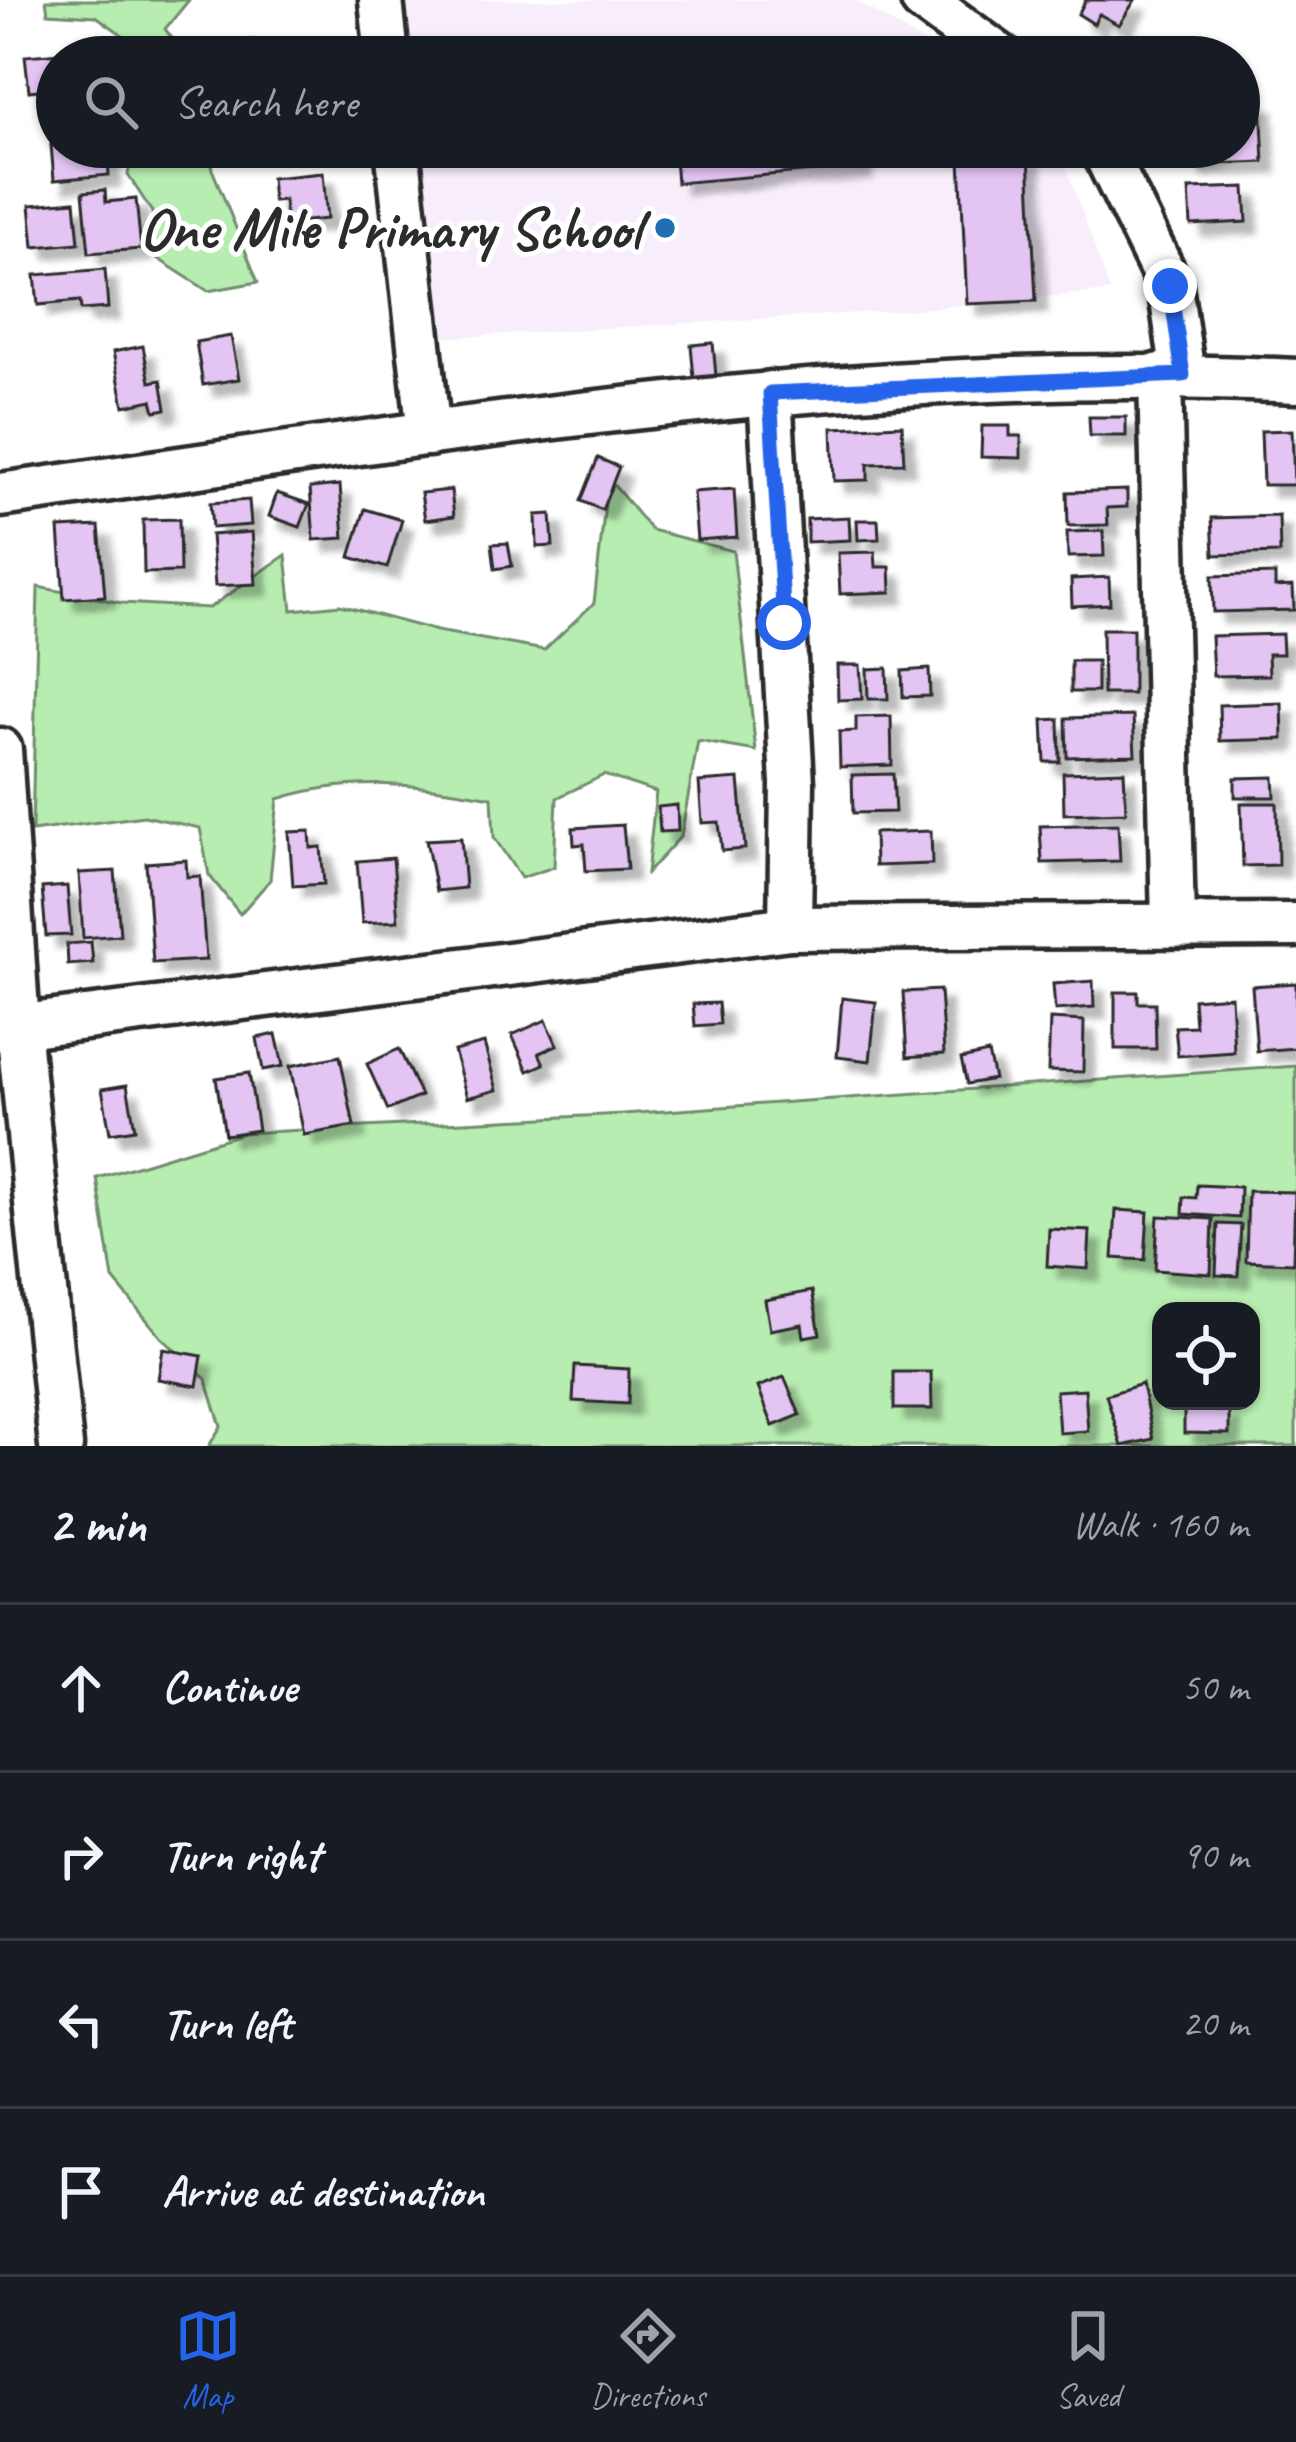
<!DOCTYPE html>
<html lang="en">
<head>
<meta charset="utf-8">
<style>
  :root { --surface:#171b24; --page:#20242c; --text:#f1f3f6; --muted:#9ea1a6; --line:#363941; --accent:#2563eb }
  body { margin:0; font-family:Caveat,sans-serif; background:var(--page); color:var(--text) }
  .controls { position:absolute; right:36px; bottom:36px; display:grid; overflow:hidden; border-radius:24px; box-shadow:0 3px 9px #0004 }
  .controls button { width:108px; height:108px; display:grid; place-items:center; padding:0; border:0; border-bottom:3px solid var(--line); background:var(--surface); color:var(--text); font:60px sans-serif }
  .stop { position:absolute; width:36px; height:36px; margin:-27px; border:9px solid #2563eb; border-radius:50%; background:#fff }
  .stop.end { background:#2563eb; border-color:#fff; box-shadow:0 3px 12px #0008 }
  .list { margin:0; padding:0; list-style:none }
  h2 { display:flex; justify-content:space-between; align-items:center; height:156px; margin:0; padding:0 48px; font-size:51px }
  h2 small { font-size:39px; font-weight:400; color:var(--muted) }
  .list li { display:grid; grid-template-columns:78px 1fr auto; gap:36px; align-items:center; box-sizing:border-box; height:168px; padding:0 48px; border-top:3px solid var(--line) }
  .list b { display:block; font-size:45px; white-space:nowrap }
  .list em { font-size:39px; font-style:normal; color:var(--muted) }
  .icon { flex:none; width:66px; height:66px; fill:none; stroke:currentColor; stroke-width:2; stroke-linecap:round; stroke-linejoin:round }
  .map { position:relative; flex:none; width:1296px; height:1446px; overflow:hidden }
  .search { position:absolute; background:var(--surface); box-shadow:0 3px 9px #0004; left:36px; right:36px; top:36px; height:132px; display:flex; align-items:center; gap:30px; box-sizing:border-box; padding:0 42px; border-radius:66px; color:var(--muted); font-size:45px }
  .sheet { height:828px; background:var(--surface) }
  nav { display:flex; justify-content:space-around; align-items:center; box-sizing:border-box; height:168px; border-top:3px solid var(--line); background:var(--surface); font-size:33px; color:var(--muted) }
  nav a { display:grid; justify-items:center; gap:6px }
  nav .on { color:var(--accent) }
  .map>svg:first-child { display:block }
  .built { fill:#f7edfb }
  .green { fill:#b7edb0; stroke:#718c6e; stroke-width:3; fill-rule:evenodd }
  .building { fill:#e3c4f2; stroke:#2b2b2b; stroke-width:3; filter:url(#shadow) }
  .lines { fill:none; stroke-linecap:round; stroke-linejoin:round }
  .minor-casing { stroke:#2b2b2b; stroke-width:51 }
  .minor { stroke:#fff; stroke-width:42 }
  .route { stroke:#2563eb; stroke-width:15 }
  .poi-dot { fill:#1f6fb2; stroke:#fff; stroke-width:4.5 }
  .labels { text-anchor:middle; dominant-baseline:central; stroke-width:10; stroke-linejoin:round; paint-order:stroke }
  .poi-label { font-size:60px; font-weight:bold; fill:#2b2b2b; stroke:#fff; text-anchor:end }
</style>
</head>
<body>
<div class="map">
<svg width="1296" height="1446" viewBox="0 0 1296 1446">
  <defs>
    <filter id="shadow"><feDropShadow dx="11" dy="11" stdDeviation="3" flood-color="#0004"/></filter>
  </defs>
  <rect width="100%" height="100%" fill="#fff"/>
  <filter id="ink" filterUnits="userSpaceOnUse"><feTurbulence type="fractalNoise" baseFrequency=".00833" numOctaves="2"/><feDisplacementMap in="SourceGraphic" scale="24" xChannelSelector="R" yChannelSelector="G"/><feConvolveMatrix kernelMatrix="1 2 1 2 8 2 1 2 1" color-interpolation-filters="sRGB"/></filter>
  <g filter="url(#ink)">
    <g class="built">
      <polygon points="396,0 855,0 946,57 403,57"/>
      <polygon points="415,147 1059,147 1110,291 909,310 439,338"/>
    </g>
    <g class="green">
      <polygon points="46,0 189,0 165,29 186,57 144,57 141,48 96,16 48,13"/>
      <polygon points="133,147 215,147 212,169 258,282 208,291 155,257 152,212 128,175"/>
      <path d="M608,478L651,530L733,551L756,751L698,741L681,836L647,873L656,792L604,775L557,798L554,867L521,878L494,837L492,797C419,784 349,776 278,799L270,880L240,914L209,875L200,828L144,816L32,831L38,587L122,603L209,608L286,555L292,610L340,605L437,631L544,650L594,603Z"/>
      <path d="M1296,1066V1446H209L221,1426L206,1379L161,1337L113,1279L97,1178L244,1133L623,1114ZM1161,1311H1251V1401H1161Z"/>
    </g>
    <g class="building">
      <polygon points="1086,0 1135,0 1119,25 1099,14 1094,24 1078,14"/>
      <polygon points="310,39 312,57 277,57 276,42"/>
      <polygon points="254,40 256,57 211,57 210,44"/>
      <polygon points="723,45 724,57 587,57"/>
      <polygon points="71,52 72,57 57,57 57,88 29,91 25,56"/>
      <polygon points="1261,100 1264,162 1191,165 1190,147 1239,147 1239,101"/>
      <polygon points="51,145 107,147 109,175 54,180"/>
      <polygon points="674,147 859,147 861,167 677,183"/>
      <polygon points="1029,155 1036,301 967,304 960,159"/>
      <polygon points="323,173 327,219 286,223 284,200 273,201 271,178"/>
      <polygon points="1245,187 1247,222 1191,225 1189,189"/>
      <polygon points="105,190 106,202 136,199 141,249 89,253 83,192"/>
      <polygon points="75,201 79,243 34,247 30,205"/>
      <polygon points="105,269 108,308 81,310 80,301 38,305 35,275"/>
      <polygon points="231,336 239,379 203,385 196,342"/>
      <polygon points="713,343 716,376 694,378 691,345"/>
      <polygon points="143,346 150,382 161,380 166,409 155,411 152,400 124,406 113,352"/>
      <polygon points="1089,417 1126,417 1126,436 1090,436"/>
      <polygon points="902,425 904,463 868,464 868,480 834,481 832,428"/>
      <polygon points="982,426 1010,426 1010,436 1021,436 1021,458 981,457"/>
      <polygon points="1292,430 1294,485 1263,485 1261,431"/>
      <polygon points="598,458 619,467 602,510 581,501"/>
      <polygon points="340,485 344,538 314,540 310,488"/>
      <polygon points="734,489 737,537 697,540 693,492"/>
      <polygon points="451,490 454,516 425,520 421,493"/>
      <polygon points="1127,490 1127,507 1107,508 1108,525 1068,526 1067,492"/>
      <polygon points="277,493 309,504 300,527 269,516"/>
      <polygon points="249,500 251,525 212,528 210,503"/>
      <polygon points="365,509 402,520 387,568 350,557"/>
      <polygon points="551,514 553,546 537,547 536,515"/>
      <polygon points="1279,516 1280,553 1214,555 1212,518"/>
      <polygon points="849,517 850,540 807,542 807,519"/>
      <polygon points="179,519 180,572 144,573 143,520"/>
      <polygon points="857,520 878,520 879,539 858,540"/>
      <polygon points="99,526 105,596 64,599 59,528"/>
      <polygon points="1103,531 1104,556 1068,557 1067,532"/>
      <polygon points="252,532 256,584 215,586 211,535"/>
      <polygon points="508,543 512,566 495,569 492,544"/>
      <polygon points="875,552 876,567 890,567 891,592 840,594 838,553"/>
      <polygon points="1275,574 1275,587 1293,586 1294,610 1213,612 1212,576"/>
      <polygon points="1109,577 1110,604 1072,606 1071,579"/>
      <polygon points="1102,629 1133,629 1133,694 1103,694"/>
      <polygon points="1282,634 1283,654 1268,654 1269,675 1213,676 1211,636"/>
      <rect x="1071" y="661" width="26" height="31"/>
      <polygon points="837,665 860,665 862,699 838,700"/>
      <polygon points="887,668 888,699 868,699 867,669"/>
      <polygon points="929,669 930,696 903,697 902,671"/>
      <polygon points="1282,703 1283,739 1220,741 1219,705"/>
      <polygon points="891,716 892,765 840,767 839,732 856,731 856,717"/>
      <polygon points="1133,716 1135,755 1067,757 1066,718"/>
      <polygon points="1059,719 1060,762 1045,762 1043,720"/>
      <polygon points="1124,771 1126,812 1064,814 1063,773"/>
      <polygon points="893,774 895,812 853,813 852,775"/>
      <polygon points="1274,777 1275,797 1235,797 1235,778"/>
      <polygon points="739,779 745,849 722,851 719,822 702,823 699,782"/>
      <polygon points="1241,803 1277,803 1278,865 1243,866"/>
      <polygon points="677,805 678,831 660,832 658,807"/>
      <polygon points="1118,824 1120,861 1042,863 1040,826"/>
      <polygon points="623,825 627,869 586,871 584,844 574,845 573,828"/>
      <polygon points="310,831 311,848 321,847 324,884 293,886 289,832"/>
      <polygon points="931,831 932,864 875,866 874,833"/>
      <polygon points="461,838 465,888 436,891 426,840"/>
      <polygon points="393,858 398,921 362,923 357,861"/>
      <polygon points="186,860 187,877 200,876 206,960 153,963 146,863"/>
      <polygon points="115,871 120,935 83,938 79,873"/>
      <polygon points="67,886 71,935 46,936 42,888"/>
      <polygon points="91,942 93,963 68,965 67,944"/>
      <polygon points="1093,981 1094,1007 1055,1010 1053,984"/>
      <polygon points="1296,983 1296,1048 1257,1051 1252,986"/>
      <polygon points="940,990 944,1054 907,1057 903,992"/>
      <polygon points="1115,992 1138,992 1138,1003 1155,1003 1156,1049 1115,1049"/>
      <polygon points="1231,996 1234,1052 1178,1056 1175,1027 1195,1026 1193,999"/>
      <polygon points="842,998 876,1002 870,1061 837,1057"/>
      <polygon points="718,1003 720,1024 695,1026 693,1004"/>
      <polygon points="1050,1019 1084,1021 1083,1072 1048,1071"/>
      <polygon points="546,1020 557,1045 539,1053 544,1064 528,1071 512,1035"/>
      <polygon points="276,1034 283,1066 263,1070 257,1038"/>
      <polygon points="484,1043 497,1090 467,1098 454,1051"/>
      <polygon points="399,1049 421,1096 388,1110 367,1064"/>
      <polygon points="988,1053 994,1079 967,1084 961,1059"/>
      <polygon points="340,1056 354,1126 304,1135 290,1066"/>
      <polygon points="249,1073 258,1130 225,1135 216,1078"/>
      <polygon points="127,1085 135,1129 110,1133 102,1089"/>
      <polygon points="1197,1185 1240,1187 1239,1218 1183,1214 1184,1197 1196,1198"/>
      <polygon points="1248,1191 1295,1192 1293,1263 1246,1261"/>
      <polygon points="1116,1210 1148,1212 1145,1260 1113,1258"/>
      <polygon points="1158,1216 1213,1219 1211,1274 1155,1270"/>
      <polygon points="1218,1224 1241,1225 1238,1276 1216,1275"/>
      <polygon points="1049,1229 1090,1231 1088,1269 1047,1266"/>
      <polygon points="812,1291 820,1334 804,1337 802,1324 770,1330 765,1300"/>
      <polygon points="163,1349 202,1356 197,1386 158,1379"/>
      <polygon points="575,1366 629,1369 628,1404 573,1401"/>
      <polygon points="894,1372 931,1372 932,1409 894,1409"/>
      <polygon points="784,1377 800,1415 773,1426 758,1387"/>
      <polygon points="1142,1384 1153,1439 1122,1446 1106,1395"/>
      <polygon points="1085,1389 1088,1431 1059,1433 1056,1391"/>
      <polygon points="1184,1410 1229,1411 1229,1434 1184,1433"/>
    </g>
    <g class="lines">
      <g class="minor-casing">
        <g id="minor">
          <polyline points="381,0 387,57"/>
          <polyline points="923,0 1001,57"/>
          <polyline points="397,147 429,434"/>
          <polyline points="1102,147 1170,286 1183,375"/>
          <polyline points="1160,375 1173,924"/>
          <polyline points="770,393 792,783 790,928"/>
          <path d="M0,495C428,434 862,358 1296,381"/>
          <polyline points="0,750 18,1027 61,1446"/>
          <polyline points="0,1029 790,928 1296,925"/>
        </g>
      </g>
      <use href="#minor" class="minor"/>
    </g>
  </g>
  <g class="lines" filter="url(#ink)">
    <polyline class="route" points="784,623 770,393 1183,375 1170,286"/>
  </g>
  <circle class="poi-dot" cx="665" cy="228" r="12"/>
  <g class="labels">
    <g class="poi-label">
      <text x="641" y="228">One Mile Primary School</text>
    </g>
  </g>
</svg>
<div class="controls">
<button><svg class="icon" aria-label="locate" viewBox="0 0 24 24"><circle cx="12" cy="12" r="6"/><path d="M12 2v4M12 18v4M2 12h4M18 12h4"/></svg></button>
</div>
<div class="stop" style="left:784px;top:623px"></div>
<div class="stop end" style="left:1170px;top:286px"></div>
<div class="search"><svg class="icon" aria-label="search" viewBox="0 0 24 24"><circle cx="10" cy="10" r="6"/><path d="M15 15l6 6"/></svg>Search here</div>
</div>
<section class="sheet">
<h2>2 min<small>Walk · 160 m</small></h2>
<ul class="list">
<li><svg class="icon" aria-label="ahead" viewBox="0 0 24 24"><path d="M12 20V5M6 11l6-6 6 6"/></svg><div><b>Continue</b></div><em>50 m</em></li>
<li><svg class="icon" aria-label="right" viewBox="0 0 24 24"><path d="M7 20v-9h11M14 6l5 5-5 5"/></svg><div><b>Turn right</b></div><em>90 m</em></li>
<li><svg class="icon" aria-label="left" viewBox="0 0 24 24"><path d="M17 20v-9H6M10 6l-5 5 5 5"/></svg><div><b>Turn left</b></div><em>20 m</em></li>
<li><svg class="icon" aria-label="arrive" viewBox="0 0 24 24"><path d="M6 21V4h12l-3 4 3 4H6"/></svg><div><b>Arrive at destination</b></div></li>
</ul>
</section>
<nav>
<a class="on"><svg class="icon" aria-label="map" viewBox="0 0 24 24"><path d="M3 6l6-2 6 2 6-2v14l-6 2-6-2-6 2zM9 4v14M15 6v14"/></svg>Map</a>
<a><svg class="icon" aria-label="directions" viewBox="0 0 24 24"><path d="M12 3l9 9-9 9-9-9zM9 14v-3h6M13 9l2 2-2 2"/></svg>Directions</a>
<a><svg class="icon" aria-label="saved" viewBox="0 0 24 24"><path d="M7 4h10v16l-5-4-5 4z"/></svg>Saved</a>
</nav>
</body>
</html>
